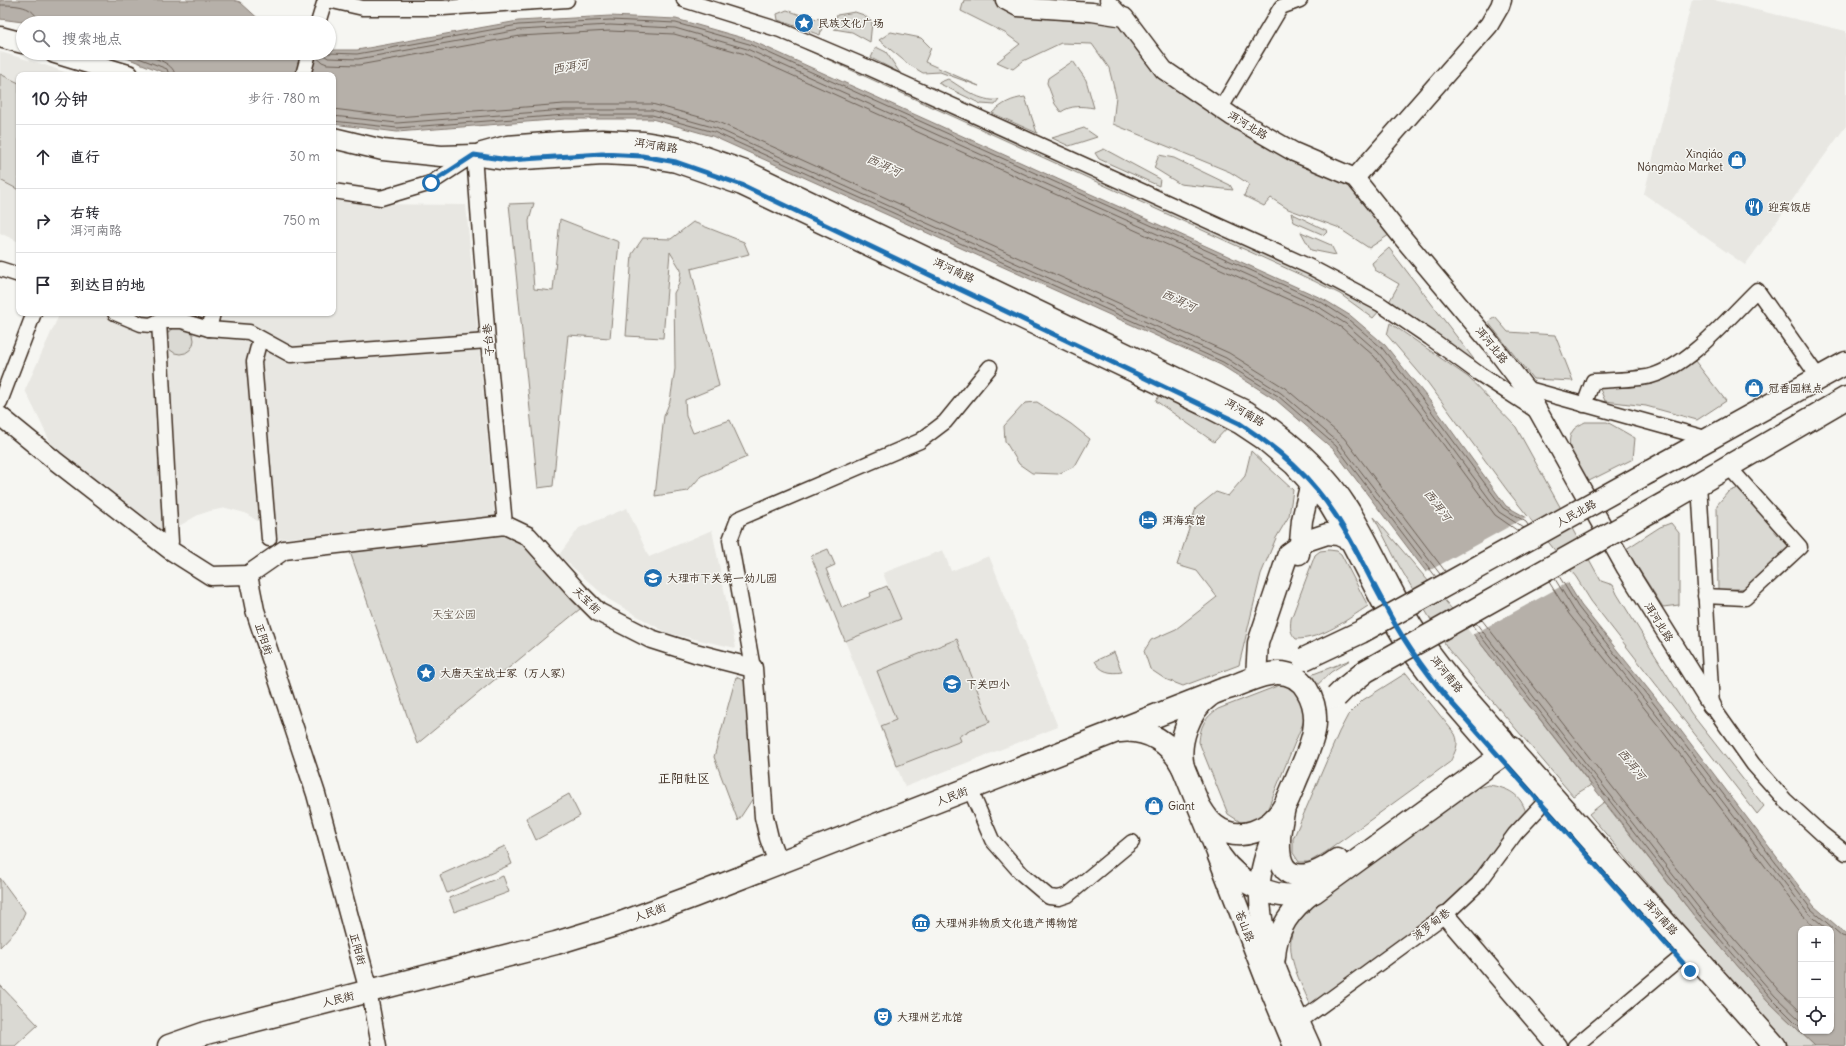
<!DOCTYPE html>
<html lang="zh">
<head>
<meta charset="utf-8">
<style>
  :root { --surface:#fff; --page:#f7f7f7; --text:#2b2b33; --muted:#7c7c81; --line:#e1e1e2 }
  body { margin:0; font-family:Delius,"LXGW WenKai TC",sans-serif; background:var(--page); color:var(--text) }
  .controls { position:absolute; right:12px; bottom:12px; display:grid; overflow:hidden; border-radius:8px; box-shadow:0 1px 3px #0004 }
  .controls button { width:36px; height:36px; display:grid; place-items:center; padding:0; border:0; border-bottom:1px solid var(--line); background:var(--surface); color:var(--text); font:20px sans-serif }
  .stop { position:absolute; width:12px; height:12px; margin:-9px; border:3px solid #1f6fb2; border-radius:50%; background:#fff }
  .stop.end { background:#1f6fb2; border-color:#fff; box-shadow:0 1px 4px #0008 }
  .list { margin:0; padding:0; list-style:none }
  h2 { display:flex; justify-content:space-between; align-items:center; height:52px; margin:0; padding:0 16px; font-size:17px }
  h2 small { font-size:13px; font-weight:400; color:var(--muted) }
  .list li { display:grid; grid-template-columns:26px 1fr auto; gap:12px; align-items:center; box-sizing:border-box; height:64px; padding:0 16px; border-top:1px solid var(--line) }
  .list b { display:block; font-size:15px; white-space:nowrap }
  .list p { margin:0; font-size:13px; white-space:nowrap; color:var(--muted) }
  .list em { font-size:13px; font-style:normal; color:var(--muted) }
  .icon { flex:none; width:22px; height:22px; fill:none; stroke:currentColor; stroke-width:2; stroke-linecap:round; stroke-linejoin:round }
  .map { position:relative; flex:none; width:1846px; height:1046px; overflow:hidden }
  .search { position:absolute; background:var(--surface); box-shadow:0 1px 3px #0004; left:16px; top:16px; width:320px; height:44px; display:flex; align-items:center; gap:10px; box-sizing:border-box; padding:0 14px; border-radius:22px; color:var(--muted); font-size:15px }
  .panel { position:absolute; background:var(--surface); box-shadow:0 1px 3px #0004; left:16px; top:72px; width:320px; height:244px; border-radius:8px }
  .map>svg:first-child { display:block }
  .built { fill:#e8e7e2 }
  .green { fill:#dad9d3; stroke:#8a8278 }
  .water { fill:#b6b0a9; stroke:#857a71; fill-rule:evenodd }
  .pier { fill:#f6f6f2 }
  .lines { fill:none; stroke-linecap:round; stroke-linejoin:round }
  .shore { stroke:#6c6056; stroke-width:1 }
  .minor-casing { stroke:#3b2a1e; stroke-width:17 }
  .tertiary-casing { stroke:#3b2a1e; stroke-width:21 }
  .secondary-casing { stroke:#3b2a1e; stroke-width:23 }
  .primary-casing { stroke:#3b2a1e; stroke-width:25 }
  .minor { stroke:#f6f6f2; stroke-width:14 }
  .tertiary { stroke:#f6f6f2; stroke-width:18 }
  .secondary { stroke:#f6f6f2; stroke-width:20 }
  .primary { stroke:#f6f6f2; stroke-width:22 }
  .primary-bridge-casing { stroke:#3b2a1e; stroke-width:25; stroke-linecap:butt }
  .primary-bridge { stroke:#f6f6f2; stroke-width:22 }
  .route { stroke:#1f6fb2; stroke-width:5 }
  .labels { text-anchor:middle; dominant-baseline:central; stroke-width:3; stroke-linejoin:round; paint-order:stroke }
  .poi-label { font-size:11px; fill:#3b2a1e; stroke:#f6f6f2; text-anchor:start }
  .street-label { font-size:11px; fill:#3b2a1e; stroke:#f6f6f2 }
  .park-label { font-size:11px; fill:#63564b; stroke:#f6f6f2 }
  .water-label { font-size:12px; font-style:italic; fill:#605248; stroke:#f6f6f2 }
  .quarter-label { font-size:13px; fill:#3b2a1e; stroke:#f6f6f2 }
</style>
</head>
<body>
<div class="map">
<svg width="1846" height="1046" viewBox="0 0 1846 1046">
  <rect width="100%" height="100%" fill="#f6f6f2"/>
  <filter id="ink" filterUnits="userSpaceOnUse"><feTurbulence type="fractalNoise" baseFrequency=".025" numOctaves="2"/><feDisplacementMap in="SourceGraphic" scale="8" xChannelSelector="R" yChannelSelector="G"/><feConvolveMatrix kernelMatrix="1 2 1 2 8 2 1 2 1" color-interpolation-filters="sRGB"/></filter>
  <g filter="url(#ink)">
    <g class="built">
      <polygon points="1692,0 1714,0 1846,31 1846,126 1745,265 1644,194"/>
      <polygon points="0,52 42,64 73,75 19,75 19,242 0,233"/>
      <polygon points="333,197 364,204 466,205 495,520 275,539 262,524 245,513 226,508 210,511 198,515 167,533 154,527 58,458 25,390 60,313 333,313"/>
      <polygon points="627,508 649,557 712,530 736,648 667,633 608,599 559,555 579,528"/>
      <polygon points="943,550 951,571 989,556 1058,727 905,787 845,641 901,619 883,573"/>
    </g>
    <g class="green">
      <polygon points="964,0 994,0 1024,15 1121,21 1146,57 1351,185 1389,235 1369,248 1337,227 1288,209 1271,198 1264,206 1244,196 1249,184 1230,172 1113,124 1116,96 1109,68 1092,44 1061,43 1023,61 1013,69 997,62 1020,44 1005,33 961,11"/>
      <polygon points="787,10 809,18 824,19 820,35 778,20 777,14"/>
      <polygon points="855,12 864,15 872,22 870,42 852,32 834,29 837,15"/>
      <polygon points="891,32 921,38 931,48 925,62 979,86 940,72 923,73 908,64 879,40"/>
      <polygon points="806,47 1335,284 1380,310 1373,318 1340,294 1314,281 805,49"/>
      <polygon points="876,47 886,52 900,73 871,58"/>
      <path d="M1073,61L1086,80L1094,108C1082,106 1071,105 1061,112L1055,104L1047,83L1048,78Z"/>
      <polygon points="0,74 19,83 19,190 0,180"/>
      <path d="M948,79C964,89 980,102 999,100L995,105L981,104L938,83Z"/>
      <path d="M1025,97L1037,133L992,113C1003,103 1011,99 1025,97Z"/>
      <polygon points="1084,128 1097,137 1069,146 1052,138"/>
      <polygon points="1104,149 1160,179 1159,186 1099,159 1095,153"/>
      <polygon points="1159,155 1174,158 1230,185 1233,190 1180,184 1154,168"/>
      <polygon points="534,203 529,221 534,289 553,291 560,219 619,242 610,338 568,335 553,486 538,488 509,204"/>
      <polygon points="1291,213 1328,231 1324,235 1294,222"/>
      <polygon points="693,222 744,242 749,254 691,269 719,386 685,400 686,416 693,433 730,420 747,457 701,476 688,491 655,496 664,416 670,401 675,369 674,293 679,284 681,270 670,252 663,338 626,336 632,254 643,238 671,239"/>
      <polygon points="1301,232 1331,245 1336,255 1311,250"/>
      <polygon points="1389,248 1476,362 1389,302 1399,284 1375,270 1372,263"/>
      <polygon points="1495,317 1508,332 1555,335 1573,381 1533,379 1488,322"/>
      <polygon points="1390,323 1468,377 1516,427 1601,581 1613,585 1617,594 1691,713 1764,806 1757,814 1591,601 1576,577 1507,490 1428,383 1387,335"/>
      <circle cx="180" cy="340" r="14"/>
      <polygon points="1695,361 1726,401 1697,420 1646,406 1605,401 1600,389 1603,379 1639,369 1663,375"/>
      <polygon points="1163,389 1228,427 1214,442 1156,401"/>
      <polygon points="1037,402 1071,424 1090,439 1075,466 1058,474 1032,473 1019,464 1005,441 1004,426 1025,403"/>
      <path d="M1585,422H1607L1635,438L1633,459L1587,482C1579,468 1561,445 1574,429C1577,426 1582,424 1585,422Z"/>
      <polygon points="1251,451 1293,490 1289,516 1276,538 1261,574 1239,665 1183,686 1165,679 1150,669 1144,651 1151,640 1176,629 1217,597 1197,571 1177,565 1196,508 1216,492 1228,496 1245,476"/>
      <polygon points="1741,487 1797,547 1753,588 1718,590 1717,505 1728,492"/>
      <polygon points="1374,517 1474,635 1591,785 1573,796 1448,649 1398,564"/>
      <polygon points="1671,523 1679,533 1679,605 1663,607 1626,549 1660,527"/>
      <polygon points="504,530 526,540 586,604 417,744 349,549"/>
      <polygon points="828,549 835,565 826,569 842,608 871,596 870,593 887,586 901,619 845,641 811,556"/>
      <path d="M1329,550L1337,551L1341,554L1368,606C1346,620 1323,639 1296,639C1290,633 1290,628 1291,619L1315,555L1320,551Z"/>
      <polygon points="957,639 990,722 967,731 967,732 959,736 961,741 897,766 881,726 896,720 877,671"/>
      <path d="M1114,652L1122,672C1111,674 1100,672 1095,661Z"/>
      <polygon points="1350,660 1331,672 1313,689 1303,678"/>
      <path d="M1406,673L1455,734C1460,744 1455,752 1450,762L1326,852L1309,862H1299L1293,853V839L1339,732L1348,715L1363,700Z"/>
      <polygon points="736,677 747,682 755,795 738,821 714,757"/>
      <path d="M1285,683L1302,695L1305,718L1268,808L1264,814L1254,822L1242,823L1228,814L1199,742C1200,727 1205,717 1218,709Z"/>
      <path d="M1489,785C1508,788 1521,794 1526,813L1480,873L1445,908L1311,1006C1301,983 1282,951 1295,925C1298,920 1303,915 1306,910L1459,797L1477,788Z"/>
      <polygon points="569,794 580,816 536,840 526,818"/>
      <polygon points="1604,802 1695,917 1769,1002 1815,1046 1789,1046 1699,944 1589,814"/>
      <polygon points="505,846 512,864 447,893 440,875"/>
      <polygon points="503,876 509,892 454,912 449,898"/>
      <polygon points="0,878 25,912 18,928 0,947"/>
      <polygon points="0,985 38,1025 15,1046 0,1046"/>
    </g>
    <g class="water">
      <polygon points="0,0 233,0 240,2 263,23 30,23 0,19"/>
      <path d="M610,16L676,19L750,40L1323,299L1351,316L1385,345L1430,401L1506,506L1529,519L1581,605L1669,715L1814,906L1846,934V1046H1815L1769,1002L1695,917L1474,635L1333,449L1276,400L1221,365L712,136L652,119H565L397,132L333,124V75H170L114,53H329V50H357L518,21ZM1801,929H1831V1031H1801Z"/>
    </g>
    <polygon class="pier" points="1528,516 1569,582 1472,635 1425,573"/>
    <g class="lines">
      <g class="shore">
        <path d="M0,5C15,5 36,5 38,23"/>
        <polyline points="126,53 167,69 169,75"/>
        <path d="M140,53C150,57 174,62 175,75"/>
        <polyline points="321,53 328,58 358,59 519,30 610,25 675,28 747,49 1319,307 1346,324 1378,352 1422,407 1499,512 1524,528"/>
        <polyline points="328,53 357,54 518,25 610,20 676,23 749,44 1321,302 1349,320 1382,348 1426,404 1503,508 1526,522 1528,525"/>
        <polyline points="316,57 322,62 327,64 359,65 520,36 610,31 674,34 745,54 1316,312 1342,328 1374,356 1418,410 1495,515 1518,531"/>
        <polyline points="333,109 397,117 564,104 652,104 718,122 1229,353 1285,388 1344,438 1445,571"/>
        <polyline points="333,116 397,123 564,110 652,110 716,128 1226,358 1281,393 1339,443 1440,574"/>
        <polyline points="333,121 397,128 565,115 652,115 714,132 1223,362 1278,396 1336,446 1436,577"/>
        <polyline points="1559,576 1578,607 1665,718 1811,909 1842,936 1846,937"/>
        <polyline points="1555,579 1574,610 1661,721 1807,912 1827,929"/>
        <polyline points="1549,582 1569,614 1657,724 1802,915 1817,929"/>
        <polyline points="1482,620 1707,908 1780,992 1801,1012"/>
        <polyline points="1476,623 1702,912 1775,996 1801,1021"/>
        <polyline points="1472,625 1699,915 1772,999 1801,1028"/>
      </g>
      <g class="minor-casing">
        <g id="minor">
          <polyline points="328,0 363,8 443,8 567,0"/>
          <polyline points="684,0 780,30 865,66 1310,267 1380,304 1430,338 1478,373 1538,412"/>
          <polyline points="1107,0 1124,17"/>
          <polyline points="318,23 325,0"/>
          <polyline points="303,75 309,53"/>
          <polyline points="1221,108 1281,7 1300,0"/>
          <polyline points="333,191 381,198 431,183 474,155 488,341 505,525"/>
          <polyline points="0,269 19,275"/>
          <polyline points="115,313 141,324 151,325 159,321 182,321 209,329 249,332 291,355 488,341"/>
          <polyline points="159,321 171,542"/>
          <polyline points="209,329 213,313"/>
          <polyline points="260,339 254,362 269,539"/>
          <polyline points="1525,388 1709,439"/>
          <polyline points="0,402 34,313"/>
          <path d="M1584,405L1593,381C1610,380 1636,380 1651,376C1690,365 1728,318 1757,290L1819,378"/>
          <polyline points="1699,483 1712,706 1753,764 1785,800 1822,834 1846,853"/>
          <polyline points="1705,596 1745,598 1800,547 1728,466"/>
          <polyline points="753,668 730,540 738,519 920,441 945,422 990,367"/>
          <polyline points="970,789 992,840 1022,874 1049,897 1059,898 1068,895 1132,842"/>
          <polyline points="369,991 379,1046"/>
          <polyline points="1299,1022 1445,915 1478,884 1515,834 1542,805"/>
          <polyline points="1575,1046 1679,959"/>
        </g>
      </g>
      <g class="tertiary-casing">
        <g id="tertiary">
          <polyline points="1005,0 1018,7 1092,12 1124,17 1164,70 1233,117 1294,152 1355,178 1402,237 1493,346 1525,388 1626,568 1712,706"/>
          <polyline points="1355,178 1489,25 1500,6 1502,0"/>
          <polyline points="0,416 54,460 170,550 211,576 248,575 255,610 316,794 369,991"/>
          <polyline points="248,575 284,550 505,525 528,536 578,592 598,612 651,639 695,653 753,668 764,817 769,838 778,863"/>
          <polyline points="1445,915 1557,1046"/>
        </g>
      </g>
      <g class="secondary-casing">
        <g id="secondary">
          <polyline points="0,37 23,43"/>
          <polyline points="55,53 128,75"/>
          <polyline points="333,138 383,150 441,156 474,155 508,160 603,154 642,156 676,162 742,185 1206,406 1239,423 1263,439 1294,465 1328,503 1350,540 1382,602 1410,649 1435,682 1492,748"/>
          <path d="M482,153L507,146L559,142L602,140L644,142L680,148L748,172L1246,411C1286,437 1322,467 1348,508C1372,546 1389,588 1412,626C1438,667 1471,703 1503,739"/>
          <polyline points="1299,554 1302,520 1313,474"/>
          <polyline points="1256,677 1258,643 1288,554 1306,541 1327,534 1338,535 1356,543"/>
          <path d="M1279,820C1270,840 1262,860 1260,881C1256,939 1287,994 1310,1046"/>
          <polyline points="1218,856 1265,977 1294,1046"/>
          <path d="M1275,958C1276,929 1291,909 1314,892"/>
        </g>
      </g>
      <g class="primary-casing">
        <g id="primary">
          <polyline points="1649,472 1846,363"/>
          <polyline points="1669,501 1846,398"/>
          <path d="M1120,731C1148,728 1171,743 1183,767"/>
          <polyline points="1502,740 1775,1046"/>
          <path d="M1198,804C1203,812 1207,820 1215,826C1238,844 1271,830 1284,807C1290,796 1294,784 1299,773C1311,746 1324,718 1307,690C1290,661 1258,676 1234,686C1226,689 1215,691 1209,696C1189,710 1177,743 1183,767L1219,855C1239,885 1279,904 1314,892L1512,748"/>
          <path d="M1284,807C1282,818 1279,830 1279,841C1277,887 1310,880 1337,860"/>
          <polyline points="169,1046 206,1033 556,943 621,923 694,896 1209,695"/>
        </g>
      </g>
      <use href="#minor" class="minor"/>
      <use href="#tertiary" class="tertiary"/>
      <use href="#secondary" class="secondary"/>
      <use href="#primary" class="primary"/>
      <g class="primary-bridge-casing">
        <g id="primary-bridge">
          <polyline points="1304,659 1361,632 1649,472"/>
          <polyline points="1336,697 1345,688 1366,671 1669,501"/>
        </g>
      </g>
      <use href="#primary-bridge" class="primary-bridge"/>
    </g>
  </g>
  <g class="lines" filter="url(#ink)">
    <path class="route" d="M431,183L474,155L508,160L602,154L642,156L676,162L742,185L1239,423C1268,442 1295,463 1317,490C1345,523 1362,564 1383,602C1401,638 1423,669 1449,700L1690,971"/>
  </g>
  <defs>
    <g id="sight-disc" transform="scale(1)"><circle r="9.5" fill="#1f6fb2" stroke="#f6f6f2"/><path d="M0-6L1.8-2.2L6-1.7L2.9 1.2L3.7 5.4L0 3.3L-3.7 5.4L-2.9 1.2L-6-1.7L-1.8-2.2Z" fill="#fff"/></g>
    <g id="shop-disc" transform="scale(1)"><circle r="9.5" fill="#1f6fb2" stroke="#f6f6f2"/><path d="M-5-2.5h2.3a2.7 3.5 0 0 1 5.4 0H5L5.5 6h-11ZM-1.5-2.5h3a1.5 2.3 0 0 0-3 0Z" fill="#fff"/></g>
    <g id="restaurant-disc" transform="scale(1)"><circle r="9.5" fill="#1f6fb2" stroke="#f6f6f2"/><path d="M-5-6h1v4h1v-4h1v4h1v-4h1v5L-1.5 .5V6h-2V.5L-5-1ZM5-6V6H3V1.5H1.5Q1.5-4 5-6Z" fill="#fff"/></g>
    <g id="hotel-disc" transform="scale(1)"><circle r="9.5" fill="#1f6fb2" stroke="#f6f6f2"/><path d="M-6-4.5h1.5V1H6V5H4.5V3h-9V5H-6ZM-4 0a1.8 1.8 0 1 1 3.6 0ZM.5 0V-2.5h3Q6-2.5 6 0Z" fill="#fff"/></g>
    <g id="school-disc" transform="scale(1)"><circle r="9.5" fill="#1f6fb2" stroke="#f6f6f2"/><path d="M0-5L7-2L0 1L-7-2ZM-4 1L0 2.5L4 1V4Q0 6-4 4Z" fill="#fff"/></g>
    <g id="museum-disc" transform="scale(1)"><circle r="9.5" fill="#1f6fb2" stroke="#f6f6f2"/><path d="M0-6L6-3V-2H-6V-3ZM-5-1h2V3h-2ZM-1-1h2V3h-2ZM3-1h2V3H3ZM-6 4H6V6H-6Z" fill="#fff"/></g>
    <g id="theatre-disc" transform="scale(1)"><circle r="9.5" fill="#1f6fb2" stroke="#f6f6f2"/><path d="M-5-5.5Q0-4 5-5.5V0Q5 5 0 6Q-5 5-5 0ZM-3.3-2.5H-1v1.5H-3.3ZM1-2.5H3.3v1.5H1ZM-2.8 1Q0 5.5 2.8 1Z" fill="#fff"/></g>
  </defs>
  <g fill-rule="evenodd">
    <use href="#sight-disc" x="804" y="23"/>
    <use href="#shop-disc" x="1737" y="160"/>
    <use href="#restaurant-disc" x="1754" y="207"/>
    <use href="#shop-disc" x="1754" y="388"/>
    <use href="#hotel-disc" x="1148" y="520"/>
    <use href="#school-disc" x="653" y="578"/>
    <use href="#sight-disc" x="426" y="673"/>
    <use href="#school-disc" x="952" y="684"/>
    <use href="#shop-disc" x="1154" y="806"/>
    <use href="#museum-disc" x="921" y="923"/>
    <use href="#theatre-disc" x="883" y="1017"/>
  </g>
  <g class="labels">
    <g class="poi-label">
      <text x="818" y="23">民族文化广场</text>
      <text x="1723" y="154" text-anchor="end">Xīnqiáo<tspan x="1723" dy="13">Nóngmào Market</tspan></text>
      <text x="1768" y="207">迎宾饭店</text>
      <text x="1768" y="388">冠香园糕点</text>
      <text x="1162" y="520">洱海宾馆</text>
      <text x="667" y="578">大理市下关第一幼儿园</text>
      <text x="440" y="673">大唐天宝战士冢（万人冢）</text>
      <text x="966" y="684">下关四小</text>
      <text x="1168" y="806">Giant</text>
      <text x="935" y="923">大理州非物质文化遗产博物馆</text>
      <text x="897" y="1017">大理州艺术馆</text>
    </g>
    <g class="street-label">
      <text transform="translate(1248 125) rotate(31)">洱河北路</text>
      <text transform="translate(656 145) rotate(9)">洱河南路</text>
      <text transform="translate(954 270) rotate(25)">洱河南路</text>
      <text transform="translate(488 340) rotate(-95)">子台巷</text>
      <text transform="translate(1492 345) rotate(51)">洱河北路</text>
      <text transform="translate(1245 412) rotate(31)">洱河南路</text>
      <text transform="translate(1576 513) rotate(-29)">人民北路</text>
      <text transform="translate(587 600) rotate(44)">天宝街</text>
      <text transform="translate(1659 622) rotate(58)">洱河北路</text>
      <text transform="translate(264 639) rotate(72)">正阳街</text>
      <text transform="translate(1447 674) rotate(51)">洱河南路</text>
      <text transform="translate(952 796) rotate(-21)">人民街</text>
      <text transform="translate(650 912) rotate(-20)">人民街</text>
      <text transform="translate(1661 917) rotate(48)">洱河南路</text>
      <text transform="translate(1431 924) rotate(-38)">波罗甸巷</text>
      <text transform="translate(1245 926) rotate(69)">苍山路</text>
      <text transform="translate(358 949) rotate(75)">正阳街</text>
      <text transform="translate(338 999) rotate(-14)">人民街</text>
    </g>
    <g class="park-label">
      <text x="454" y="614">天宝公园</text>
    </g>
    <g class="water-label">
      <text transform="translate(570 66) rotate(-9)">西洱河</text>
      <text transform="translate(884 165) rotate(25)">西洱河</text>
      <text transform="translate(1179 300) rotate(25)">西洱河</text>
      <text transform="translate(1438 505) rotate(53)">西洱河</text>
      <text transform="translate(1632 764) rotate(51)">西洱河</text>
    </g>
    <g class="quarter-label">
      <text x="684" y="778">正阳社区</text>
    </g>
  </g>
</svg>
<div class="controls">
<button>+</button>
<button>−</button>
<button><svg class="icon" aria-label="locate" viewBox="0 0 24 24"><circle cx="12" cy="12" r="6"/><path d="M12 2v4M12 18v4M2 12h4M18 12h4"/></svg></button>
</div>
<div class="stop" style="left:431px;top:183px"></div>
<div class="stop end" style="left:1690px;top:971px"></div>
<div class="search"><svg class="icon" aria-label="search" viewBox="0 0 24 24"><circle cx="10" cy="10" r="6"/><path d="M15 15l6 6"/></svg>搜索地点</div>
<section class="panel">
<h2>10 分钟<small>步行 · 780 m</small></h2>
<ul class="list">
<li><svg class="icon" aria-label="ahead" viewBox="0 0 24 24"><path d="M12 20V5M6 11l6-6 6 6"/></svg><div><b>直行</b></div><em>30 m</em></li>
<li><svg class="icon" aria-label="right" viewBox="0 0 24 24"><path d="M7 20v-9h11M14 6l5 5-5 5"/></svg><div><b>右转</b><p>洱河南路</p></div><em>750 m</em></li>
<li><svg class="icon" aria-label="arrive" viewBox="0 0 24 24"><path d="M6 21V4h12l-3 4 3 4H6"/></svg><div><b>到达目的地</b></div></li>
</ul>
</section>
</div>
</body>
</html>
